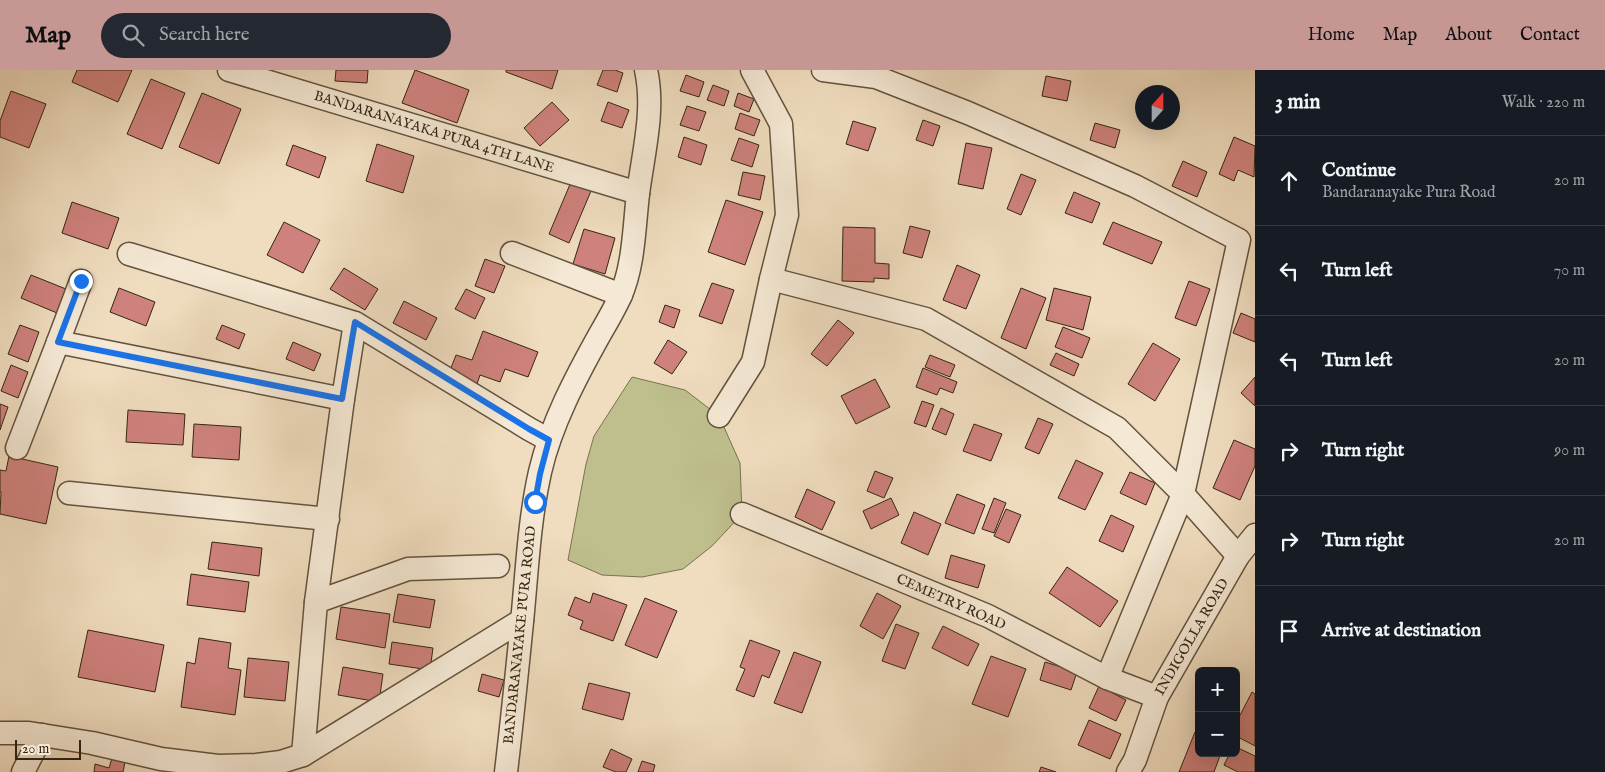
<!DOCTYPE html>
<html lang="en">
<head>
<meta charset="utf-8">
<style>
  :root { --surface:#171b24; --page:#242831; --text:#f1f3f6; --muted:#9ea1a6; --line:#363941; --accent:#c59692 }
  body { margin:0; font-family:"IM FELL English",serif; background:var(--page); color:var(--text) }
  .controls { position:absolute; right:15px; bottom:15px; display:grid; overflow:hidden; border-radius:8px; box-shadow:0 5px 20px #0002 }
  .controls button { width:45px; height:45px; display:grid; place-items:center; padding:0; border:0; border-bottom:1px solid var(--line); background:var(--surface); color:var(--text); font:25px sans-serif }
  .compass { position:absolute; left:1135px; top:15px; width:45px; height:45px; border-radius:50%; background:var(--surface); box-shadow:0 5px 20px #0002; rotate:21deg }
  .scale { position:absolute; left:15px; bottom:12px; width:66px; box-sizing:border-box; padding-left:5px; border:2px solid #362513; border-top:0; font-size:14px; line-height:18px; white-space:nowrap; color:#362513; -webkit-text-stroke:4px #f5e9d5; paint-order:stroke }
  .stop { position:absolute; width:15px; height:15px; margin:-11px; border:4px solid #1a73e8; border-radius:50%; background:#fff }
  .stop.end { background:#1a73e8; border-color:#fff; box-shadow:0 1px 5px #0008 }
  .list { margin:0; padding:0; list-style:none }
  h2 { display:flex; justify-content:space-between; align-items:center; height:65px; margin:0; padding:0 20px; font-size:21px }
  h2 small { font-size:16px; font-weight:400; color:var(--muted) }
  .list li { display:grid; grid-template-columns:32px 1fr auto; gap:15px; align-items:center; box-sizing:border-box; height:90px; padding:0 20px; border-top:1px solid var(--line) }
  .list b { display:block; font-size:19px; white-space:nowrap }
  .list p { margin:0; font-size:16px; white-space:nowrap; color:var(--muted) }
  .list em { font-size:16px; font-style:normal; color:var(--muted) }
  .icon { flex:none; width:28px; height:28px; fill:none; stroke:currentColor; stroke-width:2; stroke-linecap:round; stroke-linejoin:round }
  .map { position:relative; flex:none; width:1255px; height:702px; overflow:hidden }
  header { display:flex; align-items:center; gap:30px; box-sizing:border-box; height:70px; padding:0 25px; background:var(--accent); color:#111 }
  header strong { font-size:24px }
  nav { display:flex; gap:28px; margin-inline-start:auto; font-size:18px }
  .search { width:350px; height:45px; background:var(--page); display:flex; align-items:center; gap:12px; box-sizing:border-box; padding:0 18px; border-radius:28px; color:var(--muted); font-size:19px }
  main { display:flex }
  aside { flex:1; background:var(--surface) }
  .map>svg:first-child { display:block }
  .green { fill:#bfbf8e; stroke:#7a7250 }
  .building { fill:#cf827d; stroke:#362513 }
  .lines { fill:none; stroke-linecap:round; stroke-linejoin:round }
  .street-casing { stroke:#64533e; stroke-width:25 }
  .street { stroke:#f5e9d5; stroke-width:22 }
  .route { stroke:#1a73e8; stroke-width:6 }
  .labels { text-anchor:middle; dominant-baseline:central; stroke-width:4; stroke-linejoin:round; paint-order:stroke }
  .street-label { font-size:14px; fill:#362513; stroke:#f5e9d5 }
</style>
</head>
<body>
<header>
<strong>Map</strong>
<div class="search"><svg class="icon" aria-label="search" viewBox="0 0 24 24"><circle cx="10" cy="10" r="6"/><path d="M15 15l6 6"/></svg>Search here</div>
<nav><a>Home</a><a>Map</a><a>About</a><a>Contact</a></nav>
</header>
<main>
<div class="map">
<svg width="1255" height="702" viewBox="0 0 1255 702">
  <rect width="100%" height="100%" fill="#f0ddbf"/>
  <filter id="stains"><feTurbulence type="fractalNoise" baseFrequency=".004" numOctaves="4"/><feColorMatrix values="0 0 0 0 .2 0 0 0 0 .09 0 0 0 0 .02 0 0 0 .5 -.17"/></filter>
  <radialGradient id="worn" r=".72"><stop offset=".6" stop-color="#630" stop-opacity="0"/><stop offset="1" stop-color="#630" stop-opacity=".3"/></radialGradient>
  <polygon class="green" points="632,307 685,320 719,346 740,393 742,444 712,476 683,499 642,507 602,505 568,490 586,394 594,366"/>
  <g class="building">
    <polygon points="77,0 132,0 118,32 72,12"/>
    <polygon points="336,0 368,0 367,13 335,11"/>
    <polygon points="415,0 469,20 457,53 402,33"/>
    <polygon points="506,0 558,0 552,19 506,2"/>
    <polygon points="603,0 615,0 623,3 617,22 597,15"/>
    <polygon points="686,5 704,12 699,27 680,21"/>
    <polygon points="1046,6 1071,11 1067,31 1042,26"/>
    <polygon points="151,9 185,23 162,79 127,64"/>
    <polygon points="713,15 729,21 724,36 707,30"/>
    <polygon points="11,21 46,34 29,78 0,67 0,51"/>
    <polygon points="202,23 241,39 219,94 179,77"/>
    <polygon points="738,23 754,29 749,42 734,36"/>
    <polygon points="552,32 569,50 540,76 524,58"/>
    <polygon points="608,32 629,40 622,58 601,51"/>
    <polygon points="687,36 706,42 699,61 680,55"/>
    <polygon points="740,43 760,50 754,66 735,59"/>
    <polygon points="923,50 940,56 933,76 916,70"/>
    <polygon points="853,51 876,58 868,81 846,74"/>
    <polygon points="1095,53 1120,60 1115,78 1090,70"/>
    <polygon points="684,67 707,75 701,95 678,87"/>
    <polygon points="1234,67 1255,76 1254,107 1238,100 1234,111 1219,104"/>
    <polygon points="739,68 759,75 752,97 731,90"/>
    <polygon points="966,73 992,78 983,119 958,114"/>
    <polygon points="377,74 414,86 403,123 366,111"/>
    <polygon points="293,75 326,87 319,108 286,95"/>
    <polygon points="1183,91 1207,102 1197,127 1172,116"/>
    <polygon points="743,102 765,106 760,130 738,125"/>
    <polygon points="1021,104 1036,110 1021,145 1007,139"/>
    <polygon points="571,112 591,121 569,173 549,164"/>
    <polygon points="1074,122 1100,133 1092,153 1065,143"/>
    <polygon points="726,130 763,142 745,195 708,182"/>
    <polygon points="72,132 119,148 108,179 62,163"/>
    <polygon points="284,152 320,170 303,203 267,185"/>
    <polygon points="1113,152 1162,172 1152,194 1103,174"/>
    <polygon points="910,156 930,161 922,188 903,183"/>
    <polygon points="843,157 875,158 875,193 889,194 889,209 874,208 874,212 842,211"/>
    <polygon points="584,159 615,168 605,204 573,194"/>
    <polygon points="485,189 505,196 494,223 475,216"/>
    <polygon points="957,195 980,205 966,239 943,230"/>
    <polygon points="344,198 378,219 365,240 330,219"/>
    <polygon points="31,205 66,219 57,243 21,228"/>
    <polygon points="1189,211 1210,219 1196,256 1175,248"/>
    <polygon points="712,213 734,220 722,254 699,246"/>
    <polygon points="119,218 155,232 146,256 110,242"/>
    <polygon points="1021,218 1046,228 1026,279 1001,268"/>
    <polygon points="1054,218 1091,227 1083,260 1046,250"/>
    <polygon points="466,219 485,228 475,249 455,239"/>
    <polygon points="404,231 437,248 426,270 393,253"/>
    <polygon points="665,235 680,240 674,258 659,252"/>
    <polygon points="1241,243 1255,249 1255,272 1233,263"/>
    <polygon points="838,250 854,263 827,296 811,284"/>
    <polygon points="20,255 39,262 28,292 8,284"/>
    <polygon points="222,255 245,264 239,279 216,269"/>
    <polygon points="1063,257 1090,268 1082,288 1055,277"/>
    <polygon points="483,261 538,282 528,307 505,299 500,312 480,305 477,314 449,303 456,285 472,290"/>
    <polygon points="668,270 687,282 672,304 654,293"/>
    <polygon points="293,272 321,284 314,301 286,289"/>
    <polygon points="1153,273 1180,289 1155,331 1128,314"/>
    <polygon points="1056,283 1079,294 1074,306 1050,295"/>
    <polygon points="930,285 955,295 950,307 925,297"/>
    <polygon points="11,295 28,302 18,328 1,321"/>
    <polygon points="923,298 957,312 953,323 940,318 937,325 916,317"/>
    <polygon points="1255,307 1255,336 1241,323"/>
    <polygon points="875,309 890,337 856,354 841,326"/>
    <polygon points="922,331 934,335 926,357 914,353"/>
    <polygon points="0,334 8,337 0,360"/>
    <polygon points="941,338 954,344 946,365 932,359"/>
    <polygon points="128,340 185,344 183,375 126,372"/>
    <polygon points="1038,348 1053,354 1039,384 1025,378"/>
    <polygon points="194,354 241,357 239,390 192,387"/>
    <polygon points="974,354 1002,364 991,391 963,381"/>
    <polygon points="1234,370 1255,379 1255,396 1240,430 1213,418"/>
    <polygon points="9,386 58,397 46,454 0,444 1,422 0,422 0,400 6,401"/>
    <polygon points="1076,390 1103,403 1085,440 1058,428"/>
    <polygon points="875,401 893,408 884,428 867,421"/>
    <polygon points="1130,402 1155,413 1146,435 1120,423"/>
    <polygon points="807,419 835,432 822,460 795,447"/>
    <polygon points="957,424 985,435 974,464 945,453"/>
    <polygon points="891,428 899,445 871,459 863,441"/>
    <polygon points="994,428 1006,433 994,463 982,459"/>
    <polygon points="1006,439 1021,445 1009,473 994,466"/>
    <polygon points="914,442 941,454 928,485 901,473"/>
    <polygon points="1111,445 1134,456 1123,482 1099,471"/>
    <polygon points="212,472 262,478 259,506 208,499"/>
    <polygon points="951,485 985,495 978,518 945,508"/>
    <polygon points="1067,497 1118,531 1100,557 1049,523"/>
    <polygon points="191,504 249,512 245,542 187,535"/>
    <polygon points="593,523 627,535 613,571 580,559 583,551 568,545 575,527 590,533"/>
    <polygon points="877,523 901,536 883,569 860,556"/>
    <polygon points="398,524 435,530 430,558 393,552"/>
    <polygon points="645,528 677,541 657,588 625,575"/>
    <polygon points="341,537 390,544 385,578 336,569"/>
    <polygon points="896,554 919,563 905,599 882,591"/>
    <polygon points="943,556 979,574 968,596 932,578"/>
    <polygon points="88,560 164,575 155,622 78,607"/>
    <polygon points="199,568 231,573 228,598 241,600 235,645 181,637 187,592 195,594"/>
    <polygon points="750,570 780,581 769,608 762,605 754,627 736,620 745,599 740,597"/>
    <polygon points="392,572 433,578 430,600 389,594"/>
    <polygon points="794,582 821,592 802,643 774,633"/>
    <polygon points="991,586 1026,599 1008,647 972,634"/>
    <polygon points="248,588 289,592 285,631 244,627"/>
    <polygon points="1045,592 1077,602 1071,620 1040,610"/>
    <polygon points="343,597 383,604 379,632 338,625"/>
    <polygon points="482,604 504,610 499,627 478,621"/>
    <polygon points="589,613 630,623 623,650 582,639"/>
    <polygon points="1099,616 1126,630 1116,651 1089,638"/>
    <polygon points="1252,622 1255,624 1255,676 1236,666 1236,653"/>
    <polygon points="1089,650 1121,664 1110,689 1078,675"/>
    <polygon points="1195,662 1199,663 1199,683 1221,683 1214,702 1179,702"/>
    <polygon points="1236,677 1255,686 1255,702 1238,702 1224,695 1230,683 1236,683"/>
    <polygon points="611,679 632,689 626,702 616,702 603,697"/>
    <polygon points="112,688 125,692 123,702 94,702 95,694 109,698"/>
    <polygon points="642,691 655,695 653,702 638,702"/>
    <polygon points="1041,697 1056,702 1039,702"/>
  </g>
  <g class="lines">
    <g class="street-casing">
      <g id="street">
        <polyline points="229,0 638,123"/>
        <polyline points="823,0 876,7 968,43 1135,116 1239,170 1183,424 1107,608"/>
        <polyline points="512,183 621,225"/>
        <polyline points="129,184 355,253 529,359 549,370"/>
        <polyline points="771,209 926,249 1117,358 1183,424 1238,486"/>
        <polyline points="81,211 58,272 343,329"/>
        <polyline points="355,253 343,329 316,532 303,685 522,550"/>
        <polyline points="719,346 753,292 771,209 787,145 781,54 752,0"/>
        <polyline points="17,378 58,272"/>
        <polyline points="69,423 328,449"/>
        <polyline points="742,444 988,546 1107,608 1157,627"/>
        <polyline points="316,532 408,499 498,496"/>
        <polyline points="0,663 29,663 92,673 161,689 218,696 257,695 281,692 303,685"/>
        <polyline points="23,702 42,665"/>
        <path d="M506,702C512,652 517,602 522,552C527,502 529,451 540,402C551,354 576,307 600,264C607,252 614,240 620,227C634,196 634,158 638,124C643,84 655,40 646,0"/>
        <polyline points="1128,702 1135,690 1157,627 1238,486 1255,465"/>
      </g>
    </g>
    <use href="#street" class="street"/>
  </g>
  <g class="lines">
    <polyline class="route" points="81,211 58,272 342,329 355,252 529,359 549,370 540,404 535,432"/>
  </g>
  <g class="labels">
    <g class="street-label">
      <text transform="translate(434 62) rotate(17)">BANDARANAYAKA PURA 4TH LANE</text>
      <text transform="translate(951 532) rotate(24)">CEMETRY ROAD</text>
      <text transform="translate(520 565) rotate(-84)">BANDARANAYAKE PURA ROAD</text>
      <text transform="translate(1192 567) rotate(-60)">INDIGOLLA ROAD</text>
    </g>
  </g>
  <rect width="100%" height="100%" filter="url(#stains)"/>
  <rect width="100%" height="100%" fill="url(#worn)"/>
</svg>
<div class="controls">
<button>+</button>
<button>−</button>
</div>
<svg class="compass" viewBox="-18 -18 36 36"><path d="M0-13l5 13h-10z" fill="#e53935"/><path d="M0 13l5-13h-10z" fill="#9ea1a6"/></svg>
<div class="scale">20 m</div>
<div class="stop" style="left:535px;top:432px"></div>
<div class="stop end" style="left:81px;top:211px"></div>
</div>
<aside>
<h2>3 min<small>Walk · 220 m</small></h2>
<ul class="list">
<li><svg class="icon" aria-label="ahead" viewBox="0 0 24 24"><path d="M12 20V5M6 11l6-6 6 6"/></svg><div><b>Continue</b><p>Bandaranayake Pura Road</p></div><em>20 m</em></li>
<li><svg class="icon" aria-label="left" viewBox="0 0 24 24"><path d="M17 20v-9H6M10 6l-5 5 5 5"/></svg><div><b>Turn left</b></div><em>70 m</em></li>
<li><svg class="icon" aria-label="left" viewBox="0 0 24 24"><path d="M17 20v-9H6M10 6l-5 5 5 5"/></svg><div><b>Turn left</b></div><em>20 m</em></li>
<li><svg class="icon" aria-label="right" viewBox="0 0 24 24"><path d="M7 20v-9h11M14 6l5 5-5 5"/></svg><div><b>Turn right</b></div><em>90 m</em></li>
<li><svg class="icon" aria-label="right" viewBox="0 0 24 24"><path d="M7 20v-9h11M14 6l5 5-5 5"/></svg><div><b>Turn right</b></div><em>20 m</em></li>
<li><svg class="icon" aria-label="arrive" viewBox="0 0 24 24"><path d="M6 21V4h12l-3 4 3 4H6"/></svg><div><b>Arrive at destination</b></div></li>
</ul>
</aside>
</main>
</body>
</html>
